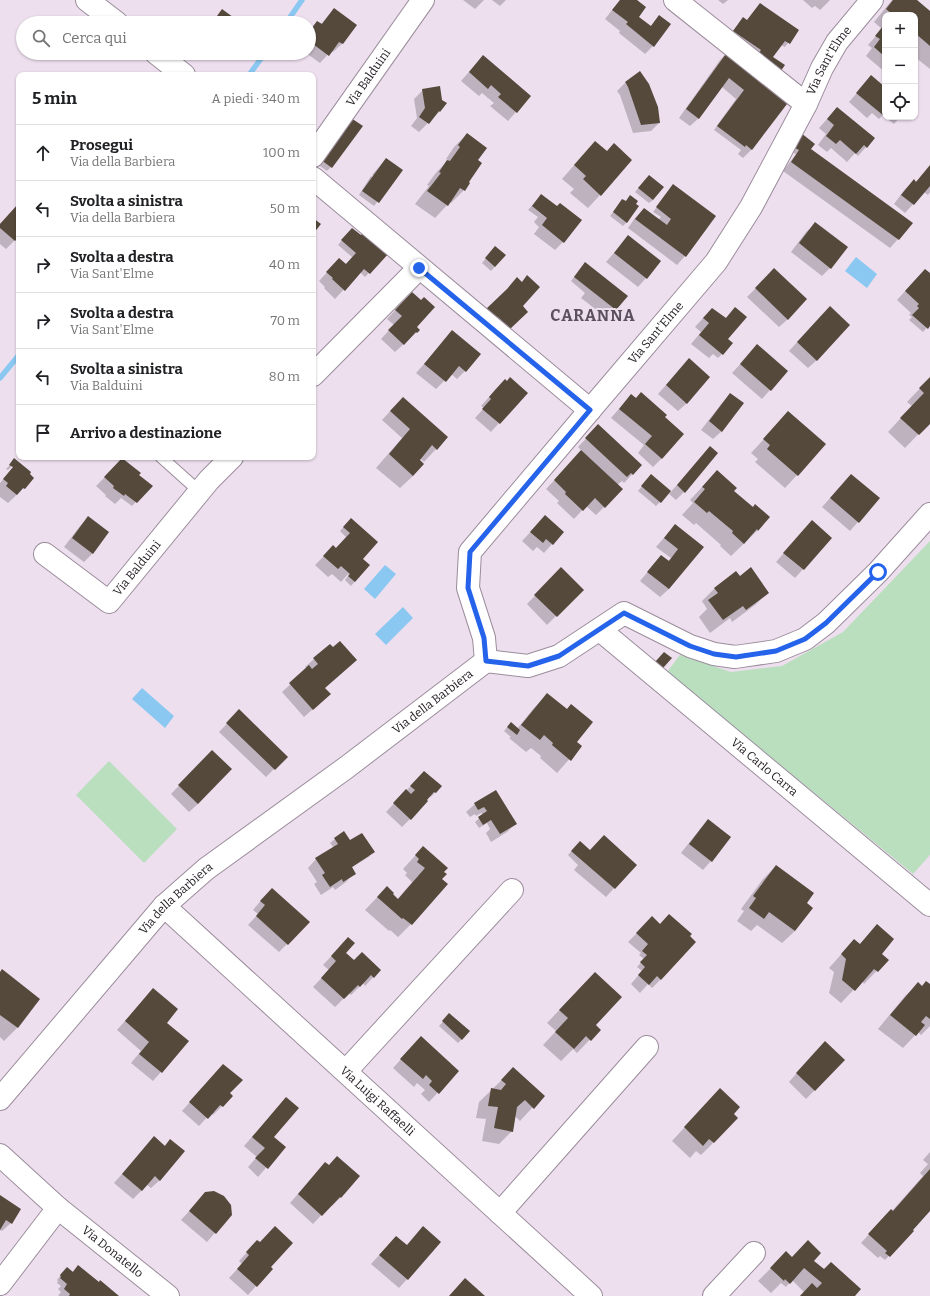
<!DOCTYPE html>
<html lang="it">
<head>
<meta charset="utf-8">
<style>
  :root { --surface:#fff; --page:#f2f2f2; --text:#202124; --muted:#757577; --line:#e0e0e0 }
  body { margin:0; font-family:Bitter,serif; background:var(--page); color:var(--text) }
  .controls { position:absolute; right:12px; top:12px; display:grid; overflow:hidden; border-radius:8px; box-shadow:0 1px 3px #0004 }
  .controls button { width:36px; height:36px; display:grid; place-items:center; padding:0; border:0; border-bottom:1px solid var(--line); background:var(--surface); color:var(--text); font:20px sans-serif }
  .stop { position:absolute; width:12px; height:12px; margin:-9px; border:3px solid #2563eb; border-radius:50%; background:#fff }
  .stop.end { background:#2563eb; border-color:#fff; box-shadow:0 1px 4px #0008 }
  .list { margin:0; padding:0; list-style:none }
  h2 { display:flex; justify-content:space-between; align-items:center; height:52px; margin:0; padding:0 16px; font-size:17px }
  h2 small { font-size:13px; font-weight:400; color:var(--muted) }
  .list li { display:grid; grid-template-columns:26px 1fr auto; gap:12px; align-items:center; box-sizing:border-box; height:56px; padding:0 16px; border-top:1px solid var(--line) }
  .list b { display:block; font-size:15px; white-space:nowrap }
  .list p { margin:0; font-size:13px; white-space:nowrap; color:var(--muted) }
  .list em { font-size:13px; font-style:normal; color:var(--muted) }
  .icon { flex:none; width:22px; height:22px; fill:none; stroke:currentColor; stroke-width:2; stroke-linecap:round; stroke-linejoin:round }
  .map { position:relative; flex:none; width:930px; height:1296px; overflow:hidden }
  .search { position:absolute; background:var(--surface); box-shadow:0 1px 3px #0004; left:16px; top:16px; width:300px; height:44px; display:flex; align-items:center; gap:10px; box-sizing:border-box; padding:0 14px; border-radius:22px; color:var(--muted); font-size:15px }
  .panel { position:absolute; background:var(--surface); box-shadow:0 1px 3px #0004; left:16px; top:72px; width:300px; height:388px; border-radius:8px }
  .map>svg:first-child { display:block }
  .green { fill:#b9dfbf }
  .water { fill:#8bc8f1 }
  .shadow { fill:#0003 }
  .lines { fill:none; stroke-linecap:round; stroke-linejoin:round }
  .stream { stroke:#8bc8f1; stroke-width:5.5 }
  .building { fill:#54493b }
  .service-casing { stroke:#9b8d9c; stroke-width:13 }
  .minor-casing { stroke:#9b8d9c; stroke-width:24 }
  .service { stroke:#fff; stroke-width:11 }
  .minor { stroke:#fff; stroke-width:22 }
  .route { stroke:#2563eb; stroke-width:5 }
  .labels { text-anchor:middle; dominant-baseline:central; stroke-width:4; stroke-linejoin:round; paint-order:stroke }
  .street-label { font-size:12px; fill:#252025; stroke:#eedfef }
  .district-label { font-size:16px; font-weight:bold; letter-spacing:1px; fill:#5c505d; stroke:#eedfef }
</style>
</head>
<body>
<div class="map">
<svg width="930" height="1296" viewBox="0 0 930 1296">
  <rect width="100%" height="100%" fill="#eedfef"/>
  <g class="green">
    <polygon points="930,541 930,855 913,874 667,672 680,655 731,672 782,666 843,632"/>
    <polygon points="109,761 177,829 144,863 76,795"/>
  </g>
  <g class="water">
    <polygon points="856,257 877,274 867,288 845,271"/>
    <polygon points="385,565 396,574 375,599 364,589"/>
    <polygon points="403,607 413,618 386,645 375,634"/>
    <polygon points="142,688 174,716 165,728 132,699"/>
  </g>
  <g class="shadow">
    <polygon points="463,0 484,0 475,9"/>
    <polygon points="492,0 506,0 500,6"/>
    <polygon points="620,0 635,0 638,17 650,27 659,16 653,46 645,54 619,33 620,31 605,19"/>
    <polygon points="718,0 728,0 723,4"/>
    <polygon points="803,0 830,0 820,10 815,6 812,8"/>
    <polygon points="892,0 915,0 930,12 930,69 915,57 915,15 885,15 885,72 866,56 872,48 868,45 882,29 874,22"/>
    <polygon points="334,9 356,25 342,44 333,52 331,51 320,63 306,53 309,53 309,30 317,22 321,24"/>
    <polygon points="743,18 747,21 797,31 785,47 781,45 769,62 777,75 752,149 743,158 738,154 741,150 714,130 736,99 722,87 699,118 690,126 679,118 720,60 728,52 730,35"/>
    <polygon points="211,53 224,53 218,58"/>
    <polygon points="483,56 530,96 508,121 490,106 494,103 482,93 479,96 461,81"/>
    <polygon points="871,77 885,89 885,117 883,115 879,119 872,113 867,118 849,102"/>
    <polygon points="625,83 659,123 651,131 633,133 620,95 617,91"/>
    <polygon points="423,90 441,100 440,111 419,132 411,126 417,118 414,99"/>
    <polygon points="837,108 866,147 858,156 855,153 847,162 831,148 827,152 818,145 826,134 819,128"/>
    <polygon points="885,117 900,117 894,124"/>
    <polygon points="467,134 477,160 464,190 451,203 450,202 435,218 415,204 429,186 427,185 435,174 448,160 446,159 454,147"/>
    <polygon points="797,139 898,239 890,248 783,171 796,154 791,152"/>
    <polygon points="320,154 331,167 327,171 314,162"/>
    <polygon points="583,155 600,195 588,208 570,193 574,189 562,179"/>
    <polygon points="386,159 389,187 372,175"/>
    <polygon points="930,166 930,192 928,195 924,192 905,213 894,204 905,189 914,181 916,182"/>
    <polygon points="371,176 388,188 374,206 359,195"/>
    <polygon points="645,180 653,200 649,203 635,192"/>
    <polygon points="670,190 685,256 677,265 628,228 635,218 644,209 658,220 661,217 653,212"/>
    <polygon points="541,195 563,242 555,250 534,234 539,227 534,222 538,217 528,210"/>
    <polygon points="630,196 627,222 623,226 610,216 619,204 625,202"/>
    <polygon points="19,203 19,236 6,249 0,244 0,224"/>
    <polygon points="815,224 830,268 822,276 791,252 806,232"/>
    <polygon points="348,233 360,236 387,253 365,277 360,272 335,299 324,288 325,287 319,281 331,268 345,265 352,257 338,245"/>
    <polygon points="628,237 660,262 638,287 606,262"/>
    <polygon points="492,251 505,255 491,271 482,263"/>
    <polygon points="581,268 626,296 607,318 581,298 585,293 571,281"/>
    <polygon points="930,274 930,324 923,332 909,320 912,317 909,315 911,313 897,300 917,278"/>
    <polygon points="766,278 788,319 779,327 747,297"/>
    <polygon points="403,302 416,327 419,330 395,352 381,339 394,325 387,319"/>
    <polygon points="522,306 527,312 501,337 478,318"/>
    <polygon points="735,308 721,345 722,354 718,358 713,354 709,358 691,344 701,332 695,327 704,317 725,319"/>
    <polygon points="821,316 817,360 808,368 789,351"/>
    <polygon points="453,331 465,371 457,379 451,374 436,389 416,373"/>
    <polygon points="757,346 770,390 762,399 732,373"/>
    <polygon points="681,368 687,403 678,411 658,394"/>
    <polygon points="930,378 930,422 905,448 888,432 912,406 907,402"/>
    <polygon points="496,389 526,393 491,432 475,418 484,408 481,406"/>
    <polygon points="731,394 722,431 713,439 701,430 722,403"/>
    <polygon points="631,395 664,417 662,458 653,467 638,453 644,445 611,418"/>
    <polygon points="394,407 436,449 424,462 420,458 413,476 400,488 376,468 402,438 382,420"/>
    <polygon points="788,413 797,475 785,488 755,462 758,459 751,453"/>
    <polygon points="598,426 641,465 624,483 622,481 617,485 604,507 596,515 586,506 574,519 557,503 559,501 546,489 582,451 578,447"/>
    <polygon points="710,447 684,492 676,500 669,494"/>
    <polygon points="17,461 8,470 6,469 11,464"/>
    <polygon points="114,468 137,475 151,486 132,506 121,498 115,504 105,496 106,495 96,486"/>
    <polygon points="11,470 24,488 8,503 0,497 0,483"/>
    <polygon points="717,471 733,491 758,530 731,556 720,546 721,545 696,523 694,525 682,515 693,503 690,500"/>
    <polygon points="851,475 879,498 850,531 822,507"/>
    <polygon points="647,480 660,502 656,506 638,491"/>
    <polygon points="88,518 108,532 92,554 84,562 64,547 80,526"/>
    <polygon points="351,519 362,559 369,565 351,586 345,580 349,575 348,574 341,582 332,574 328,577 315,565 325,555 335,549 346,537 340,531"/>
    <polygon points="812,521 831,538 795,578 776,562"/>
    <polygon points="537,525 552,544 544,553 537,547 533,551 522,541"/>
    <polygon points="675,525 702,547 669,589 660,597 640,581 661,556 668,561 671,558 656,547"/>
    <polygon points="561,569 582,590 547,625 527,604"/>
    <polygon points="740,577 768,593 755,605 732,622 730,618 710,633 699,617 707,609 702,601 715,588"/>
    <polygon points="330,645 324,688 330,694 304,717 282,692 307,669 305,667 314,659"/>
    <polygon points="547,695 575,742 581,746 557,773 540,758 541,756 531,748 526,752 509,738 511,737 504,731 511,723 517,729 534,708"/>
    <polygon points="239,711 286,757 266,777 219,732"/>
    <polygon points="212,751 198,804 189,812 171,794"/>
    <polygon points="424,772 441,786 431,797 429,795 410,819 402,827 386,812"/>
    <polygon points="496,791 515,824 507,832 491,842 486,833 490,829 487,823 479,828 475,822 483,815 481,813 476,816 475,814 470,817 466,812 475,804"/>
    <polygon points="708,820 711,861 703,870 681,853 700,829"/>
    <polygon points="344,832 349,839 370,856 351,868 354,873 346,882 335,890 333,887 321,895 314,884 317,882 308,868 316,859 334,848 330,843"/>
    <polygon points="580,842 590,851 635,865 606,897 574,870 578,865 568,855"/>
    <polygon points="423,847 441,879 446,884 411,924 398,937 390,930 389,931 365,910 387,887 391,894 397,900 412,882 405,875 407,873 403,869"/>
    <polygon points="776,866 795,931 782,943 757,925 751,931 737,921 744,911 741,909 763,879"/>
    <polygon points="263,898 287,944 279,952 248,925 258,914 253,910"/>
    <polygon points="644,926 661,979 652,988 648,984 640,993 631,984 642,971 637,967 644,959 639,955 641,953 628,942"/>
    <polygon points="877,926 881,954 887,960 864,984 862,981 841,1003 829,993 834,972 829,968 854,940 859,945"/>
    <polygon points="340,947 354,961 380,970 365,986 363,983 351,995 349,993 335,1007 313,987 329,970 323,965"/>
    <polygon points="0,973 39,1000 17,1028 4,1041 0,1037"/>
    <polygon points="586,982 595,1025 599,1030 577,1053 573,1049 561,1061 543,1045 556,1031 547,1023"/>
    <polygon points="918,984 922,987 930,986 930,1026 921,1035 918,1032 903,1048 878,1029 905,996"/>
    <polygon points="153,989 165,1023 187,1042 153,1081 131,1063 141,1051 117,1030"/>
    <polygon points="449,1015 462,1039 458,1043 439,1026"/>
    <polygon points="413,1046 458,1071 429,1102 421,1094 425,1090 417,1083 414,1087 393,1068"/>
    <polygon points="816,1051 844,1060 806,1099 789,1082"/>
    <polygon points="513,1069 543,1096 520,1121 515,1116 512,1131 499,1144 482,1141 486,1119 476,1118 479,1102"/>
    <polygon points="215,1074 232,1096 213,1115 211,1113 199,1126 182,1111"/>
    <polygon points="720,1089 713,1143 701,1155 696,1151 690,1158 672,1141"/>
    <polygon points="286,1098 273,1137 284,1147 258,1177 248,1167 257,1157 244,1146"/>
    <polygon points="170,1140 160,1180 151,1188 147,1185 133,1199 114,1183 138,1156 164,1146"/>
    <polygon points="930,1152 930,1209 911,1230 913,1231 885,1260 880,1256 878,1258 861,1243 891,1210 892,1211 923,1176 920,1173 928,1164 923,1160"/>
    <polygon points="325,1163 328,1166 359,1176 340,1198 332,1206 331,1205 313,1224 290,1203"/>
    <polygon points="206,1193 231,1214 207,1242 181,1220"/>
    <polygon points="0,1197 11,1223 2,1231 0,1230"/>
    <polygon points="396,1237 406,1247 435,1248 399,1288 371,1264"/>
    <polygon points="260,1243 270,1267 256,1286 248,1295 229,1278 242,1264 239,1261 249,1250"/>
    <polygon points="792,1258 813,1261 854,1296 800,1296 804,1292 792,1280 786,1287 781,1283 771,1293 758,1281 773,1266"/>
    <polygon points="78,1266 117,1296 58,1296 61,1292 58,1289 61,1286 57,1283 58,1281 57,1280 63,1272 72,1272"/>
  </g>
  <g class="lines">
    <g class="stream">
      <polyline points="286,23 302,0"/>
      <polyline points="249,75 265,53"/>
      <polyline points="0,378 19,355"/>
    </g>
  </g>
  <g class="building">
    <polygon points="620,0 637,0 646,7 639,17 651,26 659,15 671,24 654,47 626,24 628,22 612,10"/>
    <polygon points="893,0 917,0 930,11 930,46 915,33 915,15 893,15 886,9"/>
    <polygon points="760,3 799,30 790,44 785,41 773,57 785,65 778,75 755,59 761,50 733,31 743,17 747,20"/>
    <polygon points="334,8 357,25 343,44 339,42 329,56 309,41 309,32 317,21 322,24"/>
    <polygon points="222,9 241,23 212,23"/>
    <polygon points="883,26 885,27 885,57 874,47 880,39 875,36"/>
    <polygon points="728,51 787,100 787,104 752,150 746,145 745,147 717,126 744,90 729,78 699,119 686,109"/>
    <polygon points="483,55 531,96 517,113 498,97 501,94 491,85 488,89 469,72"/>
    <polygon points="640,71 649,84 658,107 660,123 641,125 628,87 625,82"/>
    <polygon points="871,75 885,87 885,115 884,116 856,93"/>
    <polygon points="440,86 442,100 447,103 440,112 439,111 429,124 419,117 425,108 422,89"/>
    <polygon points="837,107 875,138 867,148 864,145 856,154 840,140 836,144 826,136 834,125 827,119"/>
    <polygon points="348,116 363,126 332,168 317,157"/>
    <polygon points="467,133 487,148 478,160 482,163 469,182 470,183 465,191 460,188 448,206 427,191 441,173 439,172 447,160 450,161 460,147 458,145"/>
    <polygon points="801,133 815,144 811,149 913,223 899,240 791,162 799,150 795,148"/>
    <polygon points="595,141 607,151 614,143 632,160 601,196 583,179 586,176 574,165"/>
    <polygon points="386,158 403,170 379,203 362,191"/>
    <polygon points="930,165 930,186 914,205 901,195 914,179 916,182"/>
    <polygon points="649,175 664,187 653,200 638,188"/>
    <polygon points="673,184 716,216 686,257 635,219 644,208 667,225 671,219 656,207"/>
    <polygon points="541,194 557,206 560,203 582,220 564,243 542,225 547,218 532,206"/>
    <polygon points="630,195 638,201 636,204 639,206 627,223 613,212 622,199 626,201"/>
    <polygon points="19,203 19,237 15,241 0,228 0,224"/>
    <polygon points="313,218 321,224 313,234"/>
    <polygon points="815,222 848,247 831,269 799,243"/>
    <polygon points="352,228 361,235 364,231 389,253 370,274 364,269 345,291 332,279 333,278 326,272 339,258 346,264 356,253 341,240"/>
    <polygon points="628,235 661,261 647,279 614,253"/>
    <polygon points="495,246 506,255 495,267 485,258"/>
    <polygon points="585,262 628,296 616,310 574,277"/>
    <polygon points="774,268 807,299 788,320 755,288"/>
    <polygon points="925,269 930,273 930,326 928,329 912,315 919,308 917,306 919,304 905,291"/>
    <polygon points="527,275 540,287 523,306 528,312 510,329 498,317 495,320 486,309 507,289 517,277 522,282"/>
    <polygon points="412,292 421,300 424,297 435,307 417,327 420,330 417,333 416,332 404,345 388,330 402,316 395,310"/>
    <polygon points="830,306 850,325 817,361 797,342"/>
    <polygon points="735,307 747,317 728,339 733,343 723,355 699,335 709,323 703,318 712,308 726,318"/>
    <polygon points="452,330 481,354 466,372 459,366 446,382 424,364"/>
    <polygon points="757,344 788,371 771,391 740,364"/>
    <polygon points="689,358 710,377 687,404 666,385"/>
    <polygon points="510,377 528,393 500,424 482,409 491,399 489,397 495,390 505,379 507,381"/>
    <polygon points="930,377 930,424 919,435 900,418 924,393 919,388"/>
    <polygon points="641,392 667,415 665,417 684,434 662,459 645,444 652,436 619,409 631,394 636,398"/>
    <polygon points="730,393 744,403 722,432 709,421"/>
    <polygon points="403,397 448,437 437,450 432,445 420,460 424,464 413,476 389,454 410,429 390,411"/>
    <polygon points="788,411 826,444 798,476 767,449 770,445 763,439"/>
    <polygon points="598,424 642,465 633,475 631,473 627,477 585,438"/>
    <polygon points="710,446 718,453 685,493 677,485"/>
    <polygon points="581,450 623,489 605,508 595,498 583,511 565,494 566,492 554,480"/>
    <polygon points="14,458 31,472 30,474 34,478 25,489 23,488 17,495 6,486 8,483 3,479 13,467 9,465"/>
    <polygon points="122,458 141,473 139,475 153,486 137,503 125,494 124,496 113,488 114,486 104,477"/>
    <polygon points="717,470 737,488 734,491 753,507 755,504 770,517 758,531 757,529 744,544 732,533 733,531 709,511 707,513 694,502 705,489 702,487"/>
    <polygon points="651,474 671,491 661,503 641,486"/>
    <polygon points="851,474 880,498 859,523 830,498"/>
    <polygon points="545,515 564,532 553,545 546,539 543,543 530,532"/>
    <polygon points="88,516 109,532 93,554 72,538"/>
    <polygon points="351,518 378,542 363,559 370,565 355,582 348,576 350,574 341,566 338,569 323,556 333,545 336,548 350,533 343,527"/>
    <polygon points="812,520 832,538 804,570 783,553"/>
    <polygon points="675,524 704,547 669,589 647,572 661,555 669,561 678,549 664,538"/>
    <polygon points="561,567 584,590 557,617 534,595"/>
    <polygon points="751,567 769,593 746,610 743,606 723,620 708,600 718,593 714,588 736,571 740,576"/>
    <polygon points="340,641 357,660 325,688 331,694 313,710 289,683 309,665 312,669 318,664 313,658 330,644 333,647"/>
    <polygon points="664,652 672,658 663,668 655,662"/>
    <polygon points="547,693 567,709 571,704 593,722 577,742 582,746 571,761 552,745 553,743 544,735 540,740 521,725"/>
    <polygon points="239,709 288,757 275,770 226,723"/>
    <polygon points="511,722 520,730 517,735 507,727"/>
    <polygon points="212,750 232,769 198,804 178,785"/>
    <polygon points="424,771 442,786 436,793 434,792 427,800 428,801 411,820 393,803 406,789 411,794 415,790 410,786"/>
    <polygon points="496,790 517,824 500,834 491,820 483,825 478,817 487,811 484,807 478,810 474,803"/>
    <polygon points="708,819 731,837 712,862 689,844"/>
    <polygon points="344,831 350,840 362,833 375,852 352,867 356,874 343,882 342,879 330,887 322,875 325,873 315,858 338,844 334,838"/>
    <polygon points="604,835 637,865 615,889 571,851 580,841 590,850"/>
    <polygon points="423,846 448,868 444,872 447,874 442,879 448,884 412,925 403,918 402,919 377,897 387,886 394,893 393,894 398,899 425,868 417,862 419,859 415,855"/>
    <polygon points="776,865 814,893 807,903 813,908 795,931 769,912 764,919 749,908 756,898 753,896"/>
    <polygon points="272,888 310,922 288,945 256,916 265,905 260,901"/>
    <polygon points="669,914 692,934 690,936 696,942 661,980 657,976 649,985 638,975 645,967 640,962 647,955 642,951 648,944 636,933 652,916 660,924"/>
    <polygon points="877,924 894,939 882,954 889,960 878,972 874,969 855,991 842,980 846,959 841,954 854,939 860,944"/>
    <polygon points="348,937 355,943 346,953 354,960 362,952 381,970 374,978 371,975 360,987 358,985 344,999 321,978 336,961 331,956"/>
    <polygon points="2,969 40,999 18,1028 0,1015 0,972"/>
    <polygon points="595,972 622,997 596,1025 601,1030 591,1041 586,1036 574,1049 555,1032 568,1018 559,1010"/>
    <polygon points="926,981 930,984 930,1019 926,1016 921,1022 925,1025 916,1036 890,1015 918,982 922,986"/>
    <polygon points="153,988 178,1009 167,1023 189,1041 162,1073 139,1054 149,1042 125,1021"/>
    <polygon points="449,1013 470,1031 462,1040 442,1021"/>
    <polygon points="421,1036 459,1071 439,1094 429,1085 432,1081 426,1075 423,1079 400,1059"/>
    <polygon points="825,1041 845,1060 815,1091 796,1073"/>
    <polygon points="223,1064 243,1080 230,1093 233,1096 223,1107 220,1105 208,1119 189,1102"/>
    <polygon points="513,1067 545,1096 534,1109 525,1100 517,1107 513,1132 494,1128 498,1107 488,1106 491,1088 501,1090 506,1084 501,1080"/>
    <polygon points="720,1088 740,1107 734,1114 738,1118 714,1143 709,1139 703,1146 684,1127"/>
    <polygon points="286,1097 299,1108 274,1137 286,1147 268,1169 255,1158 265,1148 252,1137"/>
    <polygon points="154,1136 165,1146 170,1139 185,1151 160,1181 155,1176 142,1191 122,1174"/>
    <polygon points="337,1156 360,1176 341,1198 340,1197 322,1216 298,1194 325,1162 329,1165"/>
    <polygon points="930,1169 930,1211 913,1230 914,1231 890,1257 885,1253 887,1251 868,1234 891,1209 893,1211"/>
    <polygon points="214,1191 224,1196 231,1205 232,1215 216,1234 189,1211 205,1192"/>
    <polygon points="0,1195 21,1209 12,1224 6,1220 0,1230"/>
    <polygon points="275,1226 293,1243 271,1267 273,1269 257,1287 237,1269 249,1255 246,1252 257,1240 260,1242"/>
    <polygon points="423,1226 441,1242 408,1280 379,1255 396,1236 407,1245"/>
    <polygon points="808,1240 821,1253 814,1261 824,1269 831,1262 861,1289 855,1296 800,1296 812,1283 817,1288 822,1283 804,1268 790,1284 785,1279 784,1281 770,1268 786,1251 792,1257"/>
    <polygon points="78,1265 99,1282 100,1280 119,1296 69,1296 70,1294 64,1289 67,1284 60,1278 61,1277 60,1275 67,1267 73,1272"/>
    <polygon points="465,1278 485,1296 449,1296"/>
  </g>
  <g class="lines">
    <g class="service-casing">
      <polyline id="service" points="161,457 200,492"/>
    </g>
    <g class="minor-casing">
      <g id="minor">
        <polyline points="87,0 117,23"/>
        <polyline points="675,0 806,104"/>
        <polyline points="156,53 184,75"/>
        <path id="s1" d="M313,156L423,0"/>
        <polyline points="313,178 590,410"/>
        <polyline points="313,375 419,268"/>
        <path id="s2" d="M45,554L109,602L209,480L232,457"/>
        <path id="s3" d="M600,630L930,905"/>
        <path id="s4" d="M486,661L484,638L468,588L470,552L590,410L716,262L751,207L806,104L822,68L837,42L872,0"/>
        <path id="s5" d="M164,906L591,1296"/>
        <polyline points="346,1071 512,890"/>
        <path id="s6" d="M0,1099L164,906L206,869L347,767L486,661L528,666L559,656L624,613L690,646L714,654L735,657L776,651L805,639L826,623L878,572L930,514"/>
        <polyline points="0,1155 58,1208 0,1284"/>
        <path id="s7" d="M58,1208L168,1296"/>
        <polyline points="500,1213 647,1047"/>
        <polyline points="714,1296 754,1253"/>
      </g>
    </g>
    <use href="#service" class="service"/>
    <use href="#minor" class="minor"/>
  </g>
  <g class="lines">
    <polyline class="route" points="419,268 590,410 470,552 468,588 484,638 486,661 528,666 559,656 624,613 690,646 714,654 736,657 776,651 805,639 826,623 878,572"/>
  </g>
  <g class="labels">
    <g class="street-label">
      <text stroke="none"><textPath href="#s4" startOffset="723">Via Sant'Elme</textPath></text>
      <text stroke="none"><textPath href="#s1" startOffset="96">Via Balduini</textPath></text>
      <text stroke="none"><textPath href="#s4" startOffset="399">Via Sant'Elme</textPath></text>
      <text stroke="none"><textPath href="#s2" startOffset="124">Via Balduini</textPath></text>
      <text stroke="none"><textPath href="#s6" startOffset="591">Via della Barbiera</textPath></text>
      <text stroke="none"><textPath href="#s3" startOffset="214">Via Carlo Carra</textPath></text>
      <text stroke="none"><textPath href="#s6" startOffset="267">Via della Barbiera</textPath></text>
      <text stroke="none"><textPath href="#s5" startOffset="289">Via Luigi Raffaelli</textPath></text>
      <text stroke="none"><textPath href="#s7" startOffset="70">Via Donatello</textPath></text>
    </g>
    <g class="district-label">
      <text x="593" y="315">CARANNA</text>
    </g>
  </g>
</svg>
<div class="controls">
<button>+</button>
<button>−</button>
<button><svg class="icon" aria-label="locate" viewBox="0 0 24 24"><circle cx="12" cy="12" r="6"/><path d="M12 2v4M12 18v4M2 12h4M18 12h4"/></svg></button>
</div>
<div class="stop" style="left:878px;top:572px"></div>
<div class="stop end" style="left:419px;top:268px"></div>
<div class="search"><svg class="icon" aria-label="search" viewBox="0 0 24 24"><circle cx="10" cy="10" r="6"/><path d="M15 15l6 6"/></svg>Cerca qui</div>
<section class="panel">
<h2>5 min<small>A piedi · 340 m</small></h2>
<ul class="list">
<li><svg class="icon" aria-label="ahead" viewBox="0 0 24 24"><path d="M12 20V5M6 11l6-6 6 6"/></svg><div><b>Prosegui</b><p>Via della Barbiera</p></div><em>100 m</em></li>
<li><svg class="icon" aria-label="left" viewBox="0 0 24 24"><path d="M17 20v-9H6M10 6l-5 5 5 5"/></svg><div><b>Svolta a sinistra</b><p>Via della Barbiera</p></div><em>50 m</em></li>
<li><svg class="icon" aria-label="right" viewBox="0 0 24 24"><path d="M7 20v-9h11M14 6l5 5-5 5"/></svg><div><b>Svolta a destra</b><p>Via Sant'Elme</p></div><em>40 m</em></li>
<li><svg class="icon" aria-label="right" viewBox="0 0 24 24"><path d="M7 20v-9h11M14 6l5 5-5 5"/></svg><div><b>Svolta a destra</b><p>Via Sant'Elme</p></div><em>70 m</em></li>
<li><svg class="icon" aria-label="left" viewBox="0 0 24 24"><path d="M17 20v-9H6M10 6l-5 5 5 5"/></svg><div><b>Svolta a sinistra</b><p>Via Balduini</p></div><em>80 m</em></li>
<li><svg class="icon" aria-label="arrive" viewBox="0 0 24 24"><path d="M6 21V4h12l-3 4 3 4H6"/></svg><div><b>Arrivo a destinazione</b></div></li>
</ul>
</section>
</div>
</body>
</html>
